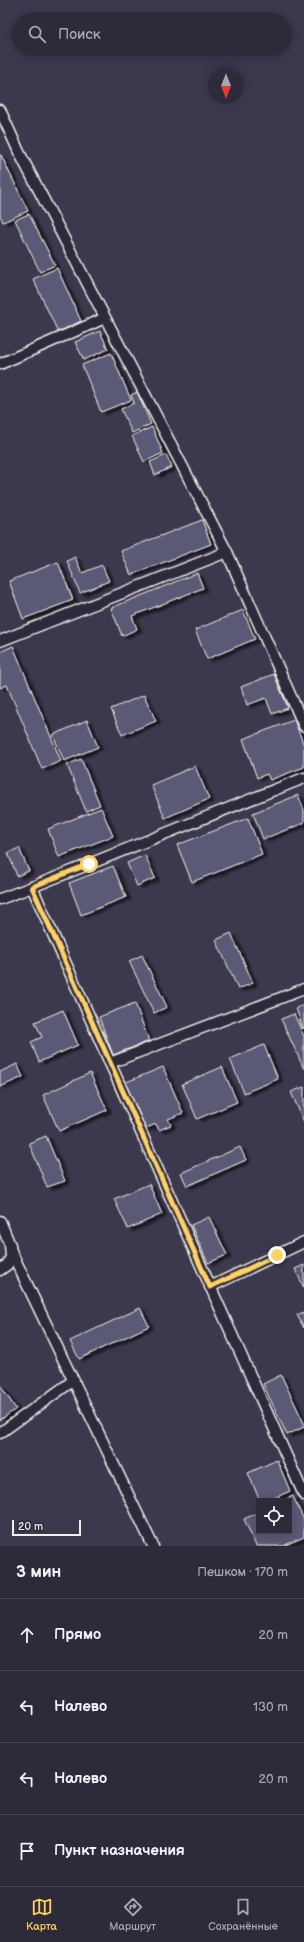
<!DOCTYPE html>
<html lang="ru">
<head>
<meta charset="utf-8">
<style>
  :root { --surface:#2d2a3a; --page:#353242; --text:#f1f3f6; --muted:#a7a7af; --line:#484654; --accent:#ffd166 }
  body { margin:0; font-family:"Balsamiq Sans",sans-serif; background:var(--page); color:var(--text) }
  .controls { position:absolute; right:12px; bottom:12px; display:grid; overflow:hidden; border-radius:0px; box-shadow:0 2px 10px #0003 }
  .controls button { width:36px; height:36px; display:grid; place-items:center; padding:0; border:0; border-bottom:1px solid var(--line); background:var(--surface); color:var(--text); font:20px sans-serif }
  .compass { position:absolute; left:208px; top:68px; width:36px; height:36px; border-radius:50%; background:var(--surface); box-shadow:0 2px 10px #0003; rotate:180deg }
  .scale { position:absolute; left:12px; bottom:10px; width:69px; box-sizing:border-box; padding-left:4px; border:2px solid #f4f1e8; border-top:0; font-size:11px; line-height:14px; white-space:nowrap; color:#f4f1e8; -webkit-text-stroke:3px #2f2a3d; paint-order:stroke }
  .stop { position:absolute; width:12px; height:12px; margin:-9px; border:3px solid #ffd166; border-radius:50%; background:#fff }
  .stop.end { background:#ffd166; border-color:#fff; box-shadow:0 1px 4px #0008 }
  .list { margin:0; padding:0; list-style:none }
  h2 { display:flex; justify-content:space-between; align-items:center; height:52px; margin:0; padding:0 16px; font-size:17px }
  h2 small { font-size:13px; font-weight:400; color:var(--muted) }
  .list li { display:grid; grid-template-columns:26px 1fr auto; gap:12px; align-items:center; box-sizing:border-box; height:72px; padding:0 16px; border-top:1px solid var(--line) }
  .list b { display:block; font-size:15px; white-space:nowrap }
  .list em { font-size:13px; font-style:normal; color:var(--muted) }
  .icon { flex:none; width:22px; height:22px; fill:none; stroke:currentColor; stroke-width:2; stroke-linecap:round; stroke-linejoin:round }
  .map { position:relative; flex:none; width:304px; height:1546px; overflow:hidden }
  .search { position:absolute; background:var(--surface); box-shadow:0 2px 10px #0003; left:12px; right:12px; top:12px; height:44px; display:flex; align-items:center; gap:10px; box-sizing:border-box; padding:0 14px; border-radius:22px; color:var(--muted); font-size:15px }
  .sheet { height:340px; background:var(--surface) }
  nav { display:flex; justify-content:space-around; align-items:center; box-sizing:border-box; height:56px; border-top:1px solid var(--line); background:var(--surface); font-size:11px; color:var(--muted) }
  nav a { display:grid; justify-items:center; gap:2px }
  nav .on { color:var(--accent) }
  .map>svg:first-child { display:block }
  .building { fill:#5a5a77; stroke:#f4f1e8; filter:url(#shadow) }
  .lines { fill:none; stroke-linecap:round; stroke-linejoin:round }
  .lane-casing { stroke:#f4f1e8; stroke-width:13 }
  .lane { stroke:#2f2a3d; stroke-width:10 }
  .route { stroke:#ffd166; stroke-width:5 }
</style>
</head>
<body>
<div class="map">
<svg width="304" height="1546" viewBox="0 0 304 1546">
  <defs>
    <filter id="shadow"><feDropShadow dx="4.5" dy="2.5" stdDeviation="1" flood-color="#0009"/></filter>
  </defs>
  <rect width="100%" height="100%" fill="#3c384e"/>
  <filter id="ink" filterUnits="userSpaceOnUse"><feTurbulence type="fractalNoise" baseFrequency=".025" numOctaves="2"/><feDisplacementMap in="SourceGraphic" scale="8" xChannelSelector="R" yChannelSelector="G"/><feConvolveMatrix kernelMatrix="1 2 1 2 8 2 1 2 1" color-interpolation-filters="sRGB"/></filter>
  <g filter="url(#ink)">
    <g class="building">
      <polygon points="0,155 1,155 28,211 3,222 0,215"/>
      <polygon points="29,214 55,265 40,272 15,220"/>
      <polygon points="57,268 81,321 58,332 33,279"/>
      <polygon points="100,331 108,349 84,360 75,342"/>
      <polygon points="111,353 131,400 101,412 82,365"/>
      <polygon points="137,392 151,424 132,433 121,409 134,403 131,395"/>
      <polygon points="152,427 163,453 144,462 132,436"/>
      <polygon points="166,455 172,467 155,475 150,462"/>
      <polygon points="202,520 211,544 131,575 121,551"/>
      <polygon points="75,557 82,573 102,565 109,581 80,593 67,561"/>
      <polygon points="58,562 73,600 23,619 9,581"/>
      <polygon points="197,573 203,588 132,616 137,629 122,636 111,608"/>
      <polygon points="243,610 255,639 207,659 195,630"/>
      <polygon points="13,646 61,761 42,769 7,685 0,688 0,652"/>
      <polygon points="274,674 288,708 272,714 266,698 247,705 241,687"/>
      <polygon points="144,695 156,721 122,735 111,709"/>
      <polygon points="87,720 98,747 64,761 53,735"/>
      <polygon points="294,720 304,745 304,767 270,780 267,774 257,778 243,739"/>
      <polygon points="81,759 100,805 86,811 67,765"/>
      <polygon points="195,766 209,799 165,818 151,785"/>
      <polygon points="298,795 304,810 304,823 263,839 253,813"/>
      <polygon points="101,808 113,836 59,857 48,829"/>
      <polygon points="248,818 262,854 192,882 177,845"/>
      <polygon points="19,848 29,871 17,876 8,853"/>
      <polygon points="145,855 155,878 137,886 127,863"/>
      <polygon points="113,866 126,897 81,915 69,883"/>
      <polygon points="231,933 253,983 238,989 216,940"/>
      <polygon points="142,955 167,1007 154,1013 129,961"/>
      <polygon points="135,1003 149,1041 113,1055 99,1017"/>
      <polygon points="304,1005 304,1028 303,1029 296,1008"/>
      <polygon points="63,1010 78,1045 39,1062 31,1042 42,1037 35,1022"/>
      <polygon points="294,1014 304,1036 304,1069 281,1019"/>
      <polygon points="264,1045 278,1079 244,1093 230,1059"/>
      <polygon points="17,1064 23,1077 0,1087 0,1072"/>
      <polygon points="163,1067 183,1113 168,1119 171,1125 159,1130 156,1124 144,1129 124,1083"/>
      <polygon points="222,1067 237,1102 197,1119 182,1084"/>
      <polygon points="90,1073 107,1110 59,1131 43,1095"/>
      <polygon points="304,1087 304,1122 291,1092"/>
      <polygon points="46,1136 65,1181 47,1187 29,1143"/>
      <polygon points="240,1147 246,1160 187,1186 181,1173"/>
      <polygon points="149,1184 162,1214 128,1229 114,1199"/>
      <polygon points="209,1217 227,1255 208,1263 191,1225"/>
      <polygon points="304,1265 304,1288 295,1269"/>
      <polygon points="140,1308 149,1326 79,1359 70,1341"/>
      <polygon points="304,1312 304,1328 297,1315"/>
      <polygon points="281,1375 304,1423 304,1427 287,1435 263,1384"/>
      <polygon points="0,1385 16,1409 0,1420"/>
      <polygon points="277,1460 290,1491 268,1501 260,1501 248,1473"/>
      <polygon points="293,1496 304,1520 304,1537 283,1546 256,1546 244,1519 259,1512 259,1531 289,1531 289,1501 282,1501"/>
    </g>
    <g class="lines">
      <g class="lane-casing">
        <g id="lane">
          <polyline points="0,110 19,152 227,552 304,726"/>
          <polyline points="0,364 105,318"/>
          <polyline points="0,641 227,552"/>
          <polyline points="304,778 32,887 110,1063 304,989"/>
          <polyline points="0,899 32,887"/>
          <polyline points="110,1063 304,1495"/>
          <polyline points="0,1221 10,1245 11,1257 7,1265 0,1270"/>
          <polyline points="11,1251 153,1546"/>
          <polyline points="210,1287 304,1242"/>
          <polyline points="0,1433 74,1380"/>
        </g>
      </g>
      <use href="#lane" class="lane"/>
    </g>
  </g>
  <g class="lines" filter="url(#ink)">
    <polyline class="route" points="89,864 32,887 210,1287 277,1255"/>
  </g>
</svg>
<div class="controls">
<button><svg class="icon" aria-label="locate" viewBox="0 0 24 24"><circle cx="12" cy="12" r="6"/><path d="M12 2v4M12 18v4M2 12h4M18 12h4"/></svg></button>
</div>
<svg class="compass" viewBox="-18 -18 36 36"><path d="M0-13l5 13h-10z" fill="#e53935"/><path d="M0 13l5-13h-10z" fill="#a7a7af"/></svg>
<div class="scale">20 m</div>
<div class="stop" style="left:89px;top:864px"></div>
<div class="stop end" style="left:277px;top:1255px"></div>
<div class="search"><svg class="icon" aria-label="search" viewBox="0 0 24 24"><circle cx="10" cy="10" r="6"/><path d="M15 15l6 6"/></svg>Поиск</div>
</div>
<section class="sheet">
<h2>3 мин<small>Пешком · 170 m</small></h2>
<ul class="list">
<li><svg class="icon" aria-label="ahead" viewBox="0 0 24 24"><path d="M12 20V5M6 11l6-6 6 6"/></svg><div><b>Прямо</b></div><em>20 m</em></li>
<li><svg class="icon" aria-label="left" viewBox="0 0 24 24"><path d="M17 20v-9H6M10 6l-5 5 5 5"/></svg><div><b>Налево</b></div><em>130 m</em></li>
<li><svg class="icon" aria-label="left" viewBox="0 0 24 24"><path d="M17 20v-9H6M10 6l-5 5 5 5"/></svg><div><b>Налево</b></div><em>20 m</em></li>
<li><svg class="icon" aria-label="arrive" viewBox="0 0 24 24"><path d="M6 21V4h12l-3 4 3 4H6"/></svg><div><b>Пункт назначения</b></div></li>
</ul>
</section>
<nav>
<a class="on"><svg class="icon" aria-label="map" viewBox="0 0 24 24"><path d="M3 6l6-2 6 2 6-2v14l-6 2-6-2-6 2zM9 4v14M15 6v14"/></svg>Карта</a>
<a><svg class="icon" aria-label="directions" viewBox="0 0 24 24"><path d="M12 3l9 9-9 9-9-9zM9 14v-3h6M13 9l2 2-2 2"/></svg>Маршрут</a>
<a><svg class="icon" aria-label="saved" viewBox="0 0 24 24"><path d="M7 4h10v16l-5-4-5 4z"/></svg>Сохранённые</a>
</nav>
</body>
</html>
